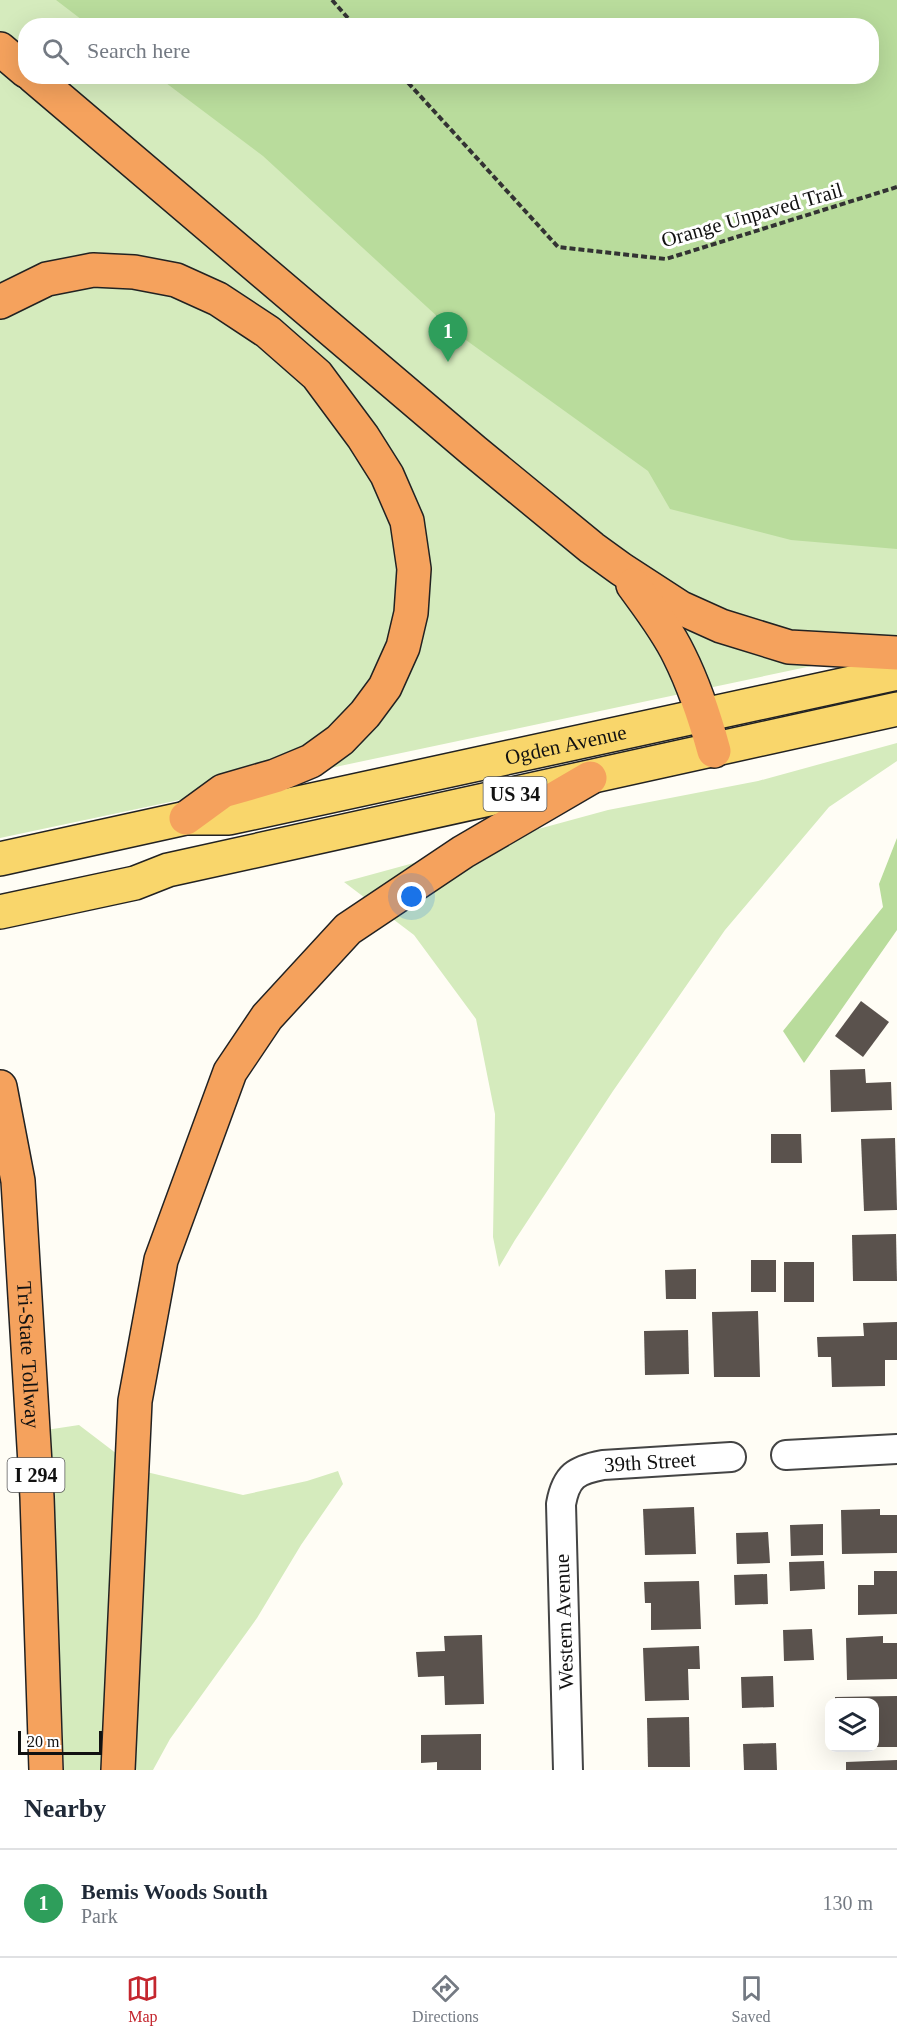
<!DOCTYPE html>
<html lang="en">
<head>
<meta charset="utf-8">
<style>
  :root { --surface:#fff; --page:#f6f6f7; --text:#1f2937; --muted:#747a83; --line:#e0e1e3; --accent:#c4262e }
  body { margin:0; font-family:"Times New Roman",serif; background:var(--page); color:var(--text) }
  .controls { position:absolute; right:18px; bottom:18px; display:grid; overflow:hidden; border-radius:12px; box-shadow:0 6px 24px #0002 }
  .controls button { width:54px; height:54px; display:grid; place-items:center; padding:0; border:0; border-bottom:2px solid var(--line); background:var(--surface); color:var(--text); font:30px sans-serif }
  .scale { position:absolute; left:18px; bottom:15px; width:84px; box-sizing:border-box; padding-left:6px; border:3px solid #111; border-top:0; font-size:16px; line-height:21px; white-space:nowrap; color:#111; -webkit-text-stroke:4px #fff; paint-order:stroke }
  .you { position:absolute; left:412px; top:897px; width:21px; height:21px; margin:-15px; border:4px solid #fff; border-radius:50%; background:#1a73e8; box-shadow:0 0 0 9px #1a73e833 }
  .badge { display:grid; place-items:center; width:39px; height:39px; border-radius:50%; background:var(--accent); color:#fff; font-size:20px; font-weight:700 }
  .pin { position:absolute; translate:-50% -50px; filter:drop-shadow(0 2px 3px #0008) }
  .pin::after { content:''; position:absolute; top:32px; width:21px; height:18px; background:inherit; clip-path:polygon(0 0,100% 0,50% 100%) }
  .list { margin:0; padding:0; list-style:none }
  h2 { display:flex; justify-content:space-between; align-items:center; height:78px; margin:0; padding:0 24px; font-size:26px }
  h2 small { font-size:20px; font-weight:400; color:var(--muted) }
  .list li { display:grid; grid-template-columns:39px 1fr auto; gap:18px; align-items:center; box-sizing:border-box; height:108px; padding:0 24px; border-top:2px solid var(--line) }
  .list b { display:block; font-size:22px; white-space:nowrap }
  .list p { margin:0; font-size:20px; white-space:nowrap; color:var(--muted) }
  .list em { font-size:20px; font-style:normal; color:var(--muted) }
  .icon { flex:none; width:33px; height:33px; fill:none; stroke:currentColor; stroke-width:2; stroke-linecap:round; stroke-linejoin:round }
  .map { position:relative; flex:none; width:897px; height:1770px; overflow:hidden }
  .search { position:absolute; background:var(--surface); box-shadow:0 6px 24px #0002; left:18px; right:18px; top:18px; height:66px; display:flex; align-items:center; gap:15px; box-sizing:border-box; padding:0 21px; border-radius:24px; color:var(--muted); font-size:22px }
  .sheet { height:186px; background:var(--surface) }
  nav { display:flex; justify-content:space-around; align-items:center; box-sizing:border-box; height:84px; border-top:2px solid var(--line); background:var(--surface); font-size:16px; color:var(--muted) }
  nav a { display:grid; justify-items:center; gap:3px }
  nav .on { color:var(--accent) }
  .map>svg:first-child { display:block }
  .green { fill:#d5ebbd; fill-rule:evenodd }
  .forest { fill:#b9dc9c }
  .building { fill:#5a524d }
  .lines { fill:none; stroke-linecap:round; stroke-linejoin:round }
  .minor-casing { stroke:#444; stroke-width:32 }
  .major-casing { stroke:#222; stroke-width:36 }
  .highway-casing { stroke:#222; stroke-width:36 }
  .path { stroke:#333; stroke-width:4; stroke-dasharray:6 3; stroke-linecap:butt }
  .minor { stroke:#fff; stroke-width:28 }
  .major { stroke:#f9d66b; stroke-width:33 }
  .highway { stroke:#f5a25d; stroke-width:33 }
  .labels { text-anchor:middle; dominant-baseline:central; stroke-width:6; stroke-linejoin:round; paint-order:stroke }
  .shield { fill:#fff; stroke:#585858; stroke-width:1.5 }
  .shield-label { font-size:20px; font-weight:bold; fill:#111 }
  .street-label { font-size:21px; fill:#111; stroke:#fff }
</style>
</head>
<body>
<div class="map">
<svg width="897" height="1770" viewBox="0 0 897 1770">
  <rect width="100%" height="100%" fill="#fffdf5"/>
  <g class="green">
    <path d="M0,0H897V648L0,838ZM26,26H872V76H26Z"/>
    <polygon points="897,743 897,761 829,807 725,930 613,1091 515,1240 499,1267 493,1237 495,1114 476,1019 414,935 344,882 608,810 758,781"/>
    <polygon points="79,1425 138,1470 243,1495 307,1481 338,1471 343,1484 301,1545 257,1618 170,1739 153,1770 64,1770 57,1598 46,1430"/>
  </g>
  <g class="forest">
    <polygon points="56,0 897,0 897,549 791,540 670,509 648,471 452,330 263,156 158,77 872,76 872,26 90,26"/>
    <polygon points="897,838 897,930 804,1063 783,1031 883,907 879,884"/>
  </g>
  <g class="building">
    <polygon points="861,1001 889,1022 863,1057 835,1036"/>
    <polygon points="865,1069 866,1083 891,1082 892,1110 831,1112 830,1070"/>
    <polygon points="771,1134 801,1134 802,1163 771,1163"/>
    <polygon points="895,1138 897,1210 864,1211 861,1139"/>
    <polygon points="896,1234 897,1281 853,1281 852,1235"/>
    <rect x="751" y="1260" width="25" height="32"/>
    <rect x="784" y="1262" width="30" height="40"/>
    <polygon points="696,1269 696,1299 666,1299 665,1270"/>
    <polygon points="758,1311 760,1377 714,1377 712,1312"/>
    <polygon points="897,1322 897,1360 885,1360 885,1386 832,1387 831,1357 818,1357 817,1337 864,1336 863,1323"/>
    <polygon points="688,1330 689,1374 645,1375 644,1331"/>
    <polygon points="694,1507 696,1554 645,1555 643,1509"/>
    <polygon points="880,1509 880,1515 897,1515 897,1553 842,1554 841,1510"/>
    <polygon points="823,1524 823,1555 791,1556 790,1525"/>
    <polygon points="768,1532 770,1563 737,1564 736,1533"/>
    <polygon points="824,1561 825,1589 790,1591 789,1562"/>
    <polygon points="874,1571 897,1571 897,1614 858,1615 858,1585 874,1585"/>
    <polygon points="767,1574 768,1604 735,1605 734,1575"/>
    <polygon points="699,1581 701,1629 651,1630 651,1603 645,1603 644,1582"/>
    <polygon points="812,1629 814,1660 784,1661 783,1630"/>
    <polygon points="482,1635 484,1704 445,1705 444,1676 418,1677 416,1652 445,1651 444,1636"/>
    <polygon points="883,1636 883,1643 897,1643 897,1679 847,1680 846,1638"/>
    <polygon points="699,1646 700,1669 688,1669 689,1700 645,1701 643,1648"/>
    <polygon points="773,1676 774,1707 742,1708 741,1677"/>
    <polygon points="897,1696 897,1747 874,1747 874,1702 835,1702 835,1697"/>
    <polygon points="689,1717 690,1767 648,1767 647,1718"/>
    <polygon points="481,1734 481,1770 437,1770 437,1762 421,1763 421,1735"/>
    <polygon points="776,1743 777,1770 744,1770 743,1744"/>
    <polygon points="897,1760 897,1770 846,1770 846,1762"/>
  </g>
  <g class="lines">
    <g class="minor-casing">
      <g id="minor">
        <polyline points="786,1455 897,1449"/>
        <path id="s1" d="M568,1770L561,1504C566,1476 576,1470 603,1465L731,1457"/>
      </g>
    </g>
    <g class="major-casing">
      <g id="major">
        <path id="s2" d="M0,859L186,818H229L897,673"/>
        <polyline points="0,912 135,883 168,870 897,709"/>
      </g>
    </g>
    <g class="highway-casing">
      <g id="highway">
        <polyline points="0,49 26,71"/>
        <polyline points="33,76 474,451 592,548 621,569 681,608 721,626 789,647 897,653"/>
        <polyline points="0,302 47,279 93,270 134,272 176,280 218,299 268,332 317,375 363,437 387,475 407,521 414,569 411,613 403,647 385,687 365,714 340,740 311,761 275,776 223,791 186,818"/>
        <path d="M633,585C649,607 667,630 679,655C694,685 705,718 714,751"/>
        <path id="s3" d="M0,1087L18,1181L37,1497L46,1770"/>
        <polyline points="118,1770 135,1401 161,1260 230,1072 267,1017 348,929 463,852 590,778"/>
      </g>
    </g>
    <g class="path">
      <polyline points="332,0 355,26"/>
      <polyline points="402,76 558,247 666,259 897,187"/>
    </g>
    <use href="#minor" class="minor"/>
    <use href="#major" class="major"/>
    <use href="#highway" class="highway"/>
  </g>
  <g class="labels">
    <g class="shield">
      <rect x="483.5" y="777" width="63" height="34" rx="4.5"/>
      <rect x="7.5" y="1458" width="57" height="34" rx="4.5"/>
    </g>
    <g class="shield-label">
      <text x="515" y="794">US 34</text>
      <text x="36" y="1475">I 294</text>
    </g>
    <g class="street-label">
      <text transform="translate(752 215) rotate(-16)">Orange Unpaved Trail</text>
      <text stroke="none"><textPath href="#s2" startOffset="578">Ogden Avenue</textPath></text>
      <text stroke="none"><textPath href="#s3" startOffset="270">Tri-State Tollway</textPath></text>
      <text stroke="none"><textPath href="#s1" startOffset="376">39th Street</textPath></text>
      <text transform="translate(564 1622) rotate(-92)">Western Avenue</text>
    </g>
  </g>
</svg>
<div class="controls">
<button><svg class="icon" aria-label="layers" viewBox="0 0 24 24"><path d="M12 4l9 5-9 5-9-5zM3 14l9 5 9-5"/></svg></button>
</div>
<div class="scale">20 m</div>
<div class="you"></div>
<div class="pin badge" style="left:448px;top:362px;background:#2e9e5b">1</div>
<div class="search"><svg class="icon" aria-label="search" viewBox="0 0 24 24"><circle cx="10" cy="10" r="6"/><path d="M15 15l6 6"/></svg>Search here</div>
</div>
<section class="sheet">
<h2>Nearby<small></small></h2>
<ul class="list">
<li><span class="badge" style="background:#2e9e5b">1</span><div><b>Bemis Woods South</b><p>Park</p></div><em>130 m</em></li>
</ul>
</section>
<nav>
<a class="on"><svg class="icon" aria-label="map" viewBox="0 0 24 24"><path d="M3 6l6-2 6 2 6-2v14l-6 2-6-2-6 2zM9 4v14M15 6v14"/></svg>Map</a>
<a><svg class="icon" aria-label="directions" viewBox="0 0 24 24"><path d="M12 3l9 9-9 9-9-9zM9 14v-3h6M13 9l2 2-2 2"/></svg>Directions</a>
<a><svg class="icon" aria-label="saved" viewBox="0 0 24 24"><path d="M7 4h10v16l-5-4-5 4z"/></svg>Saved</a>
</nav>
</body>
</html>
